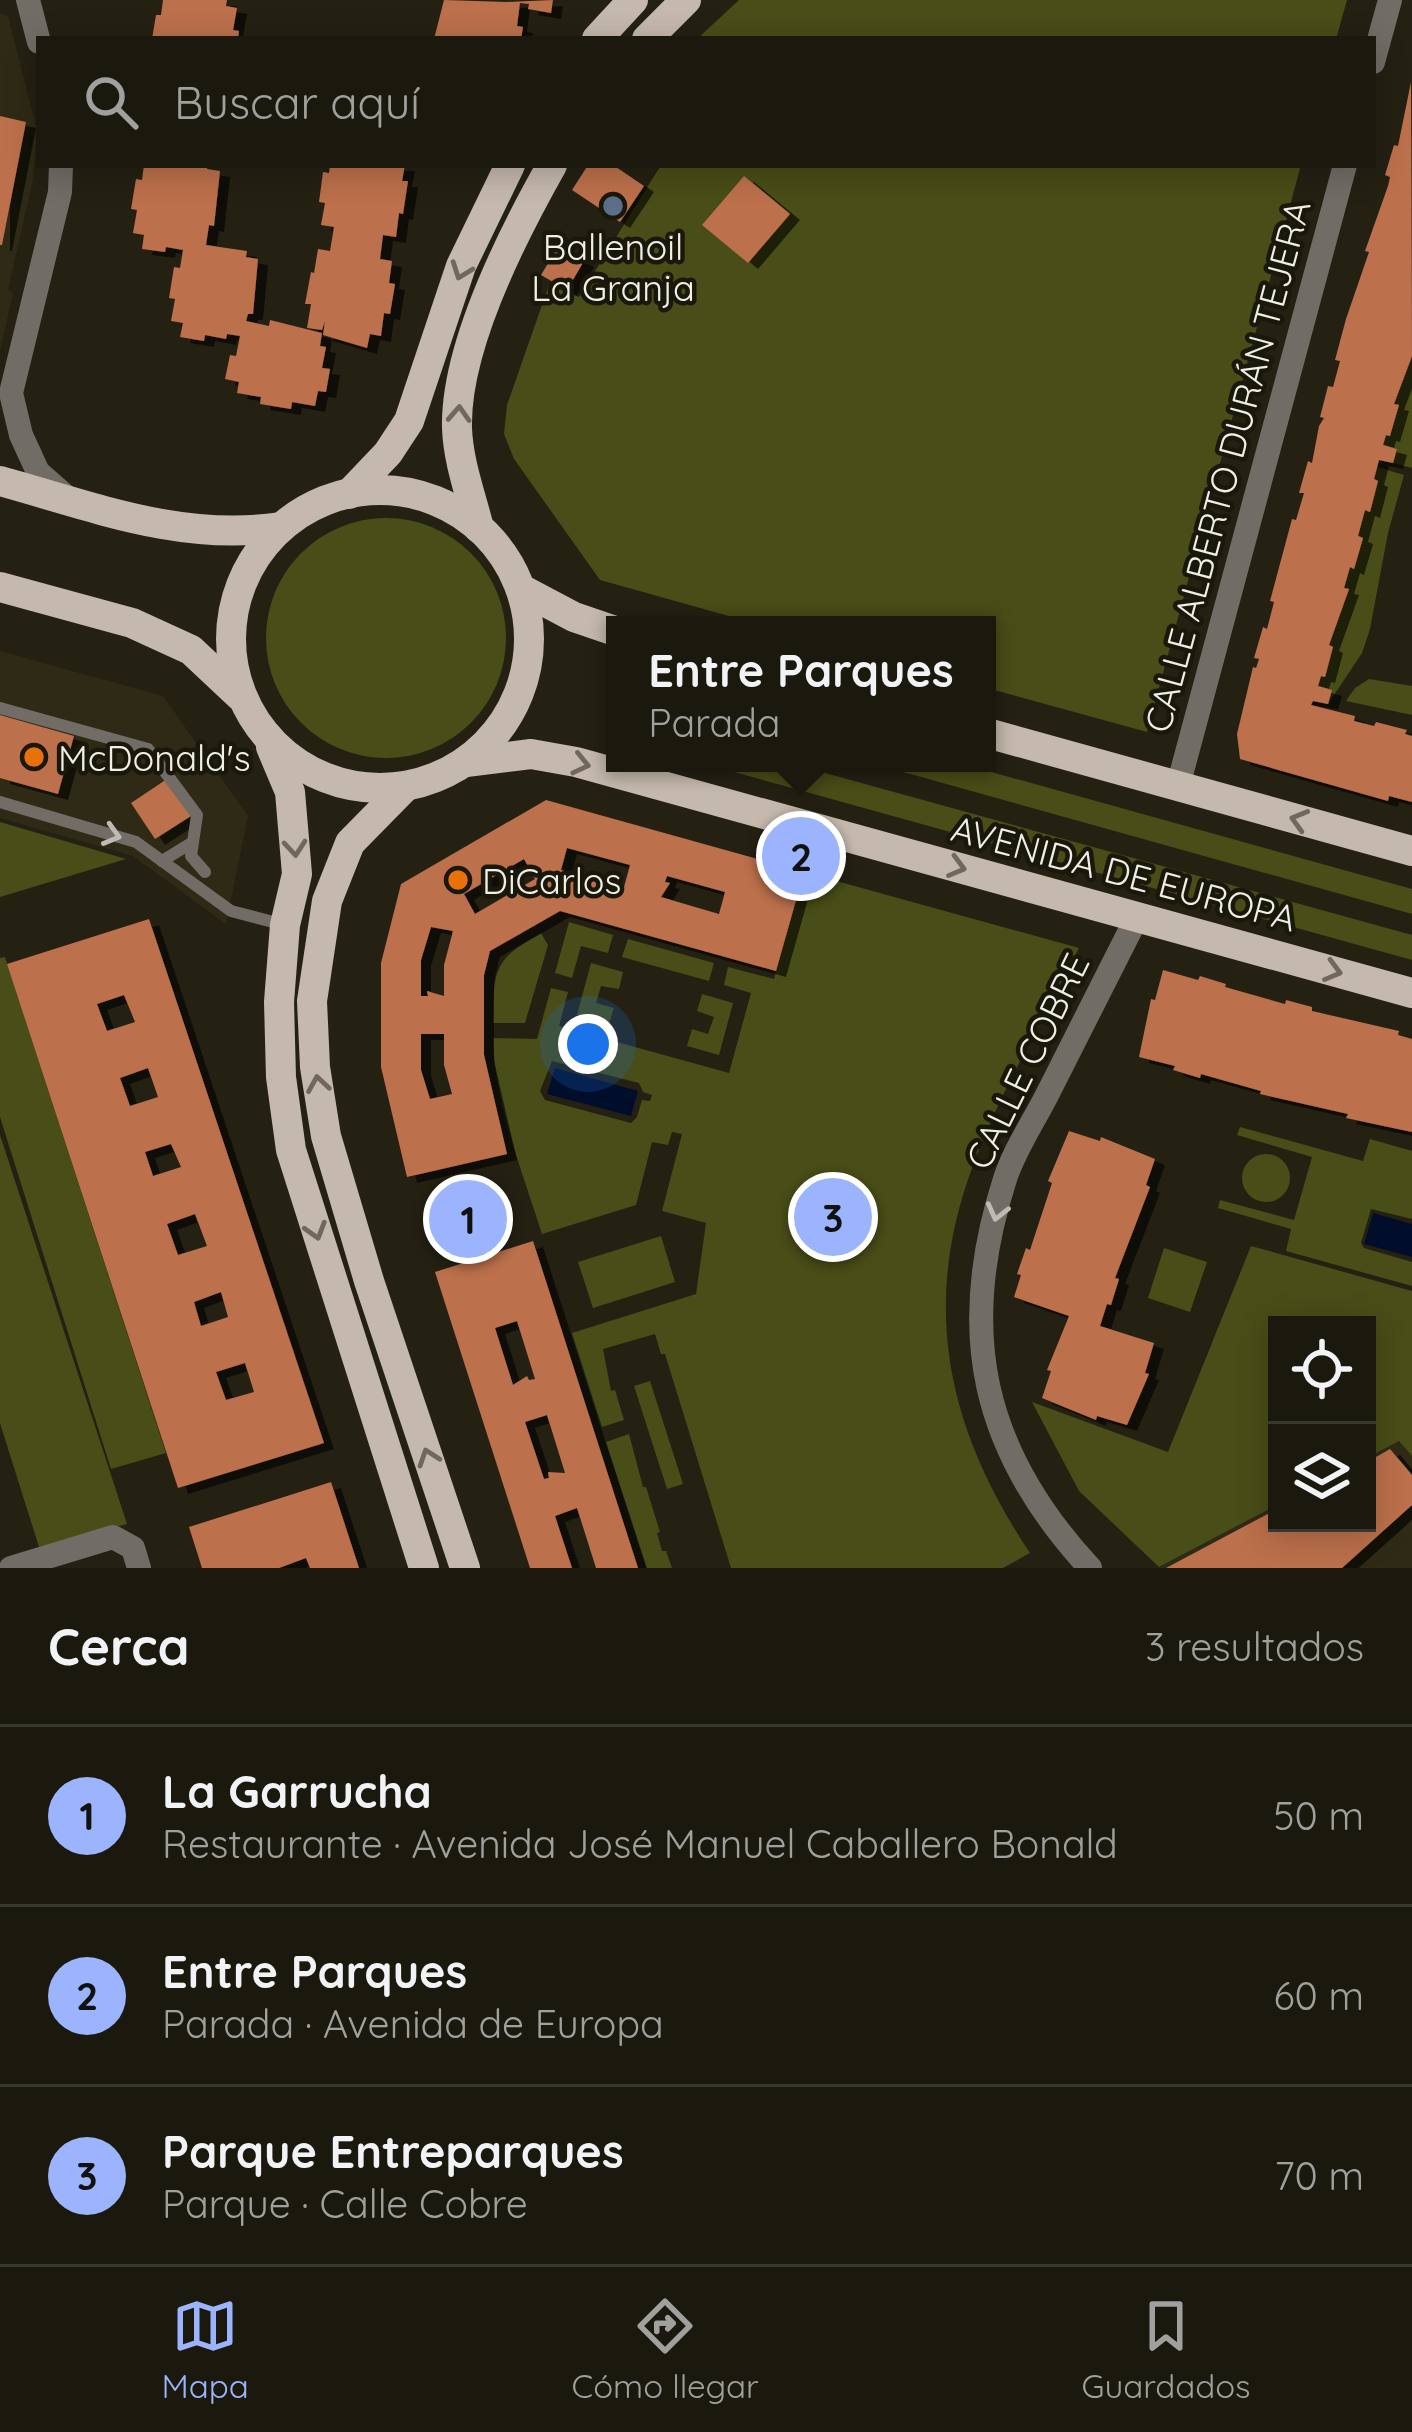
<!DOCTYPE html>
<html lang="es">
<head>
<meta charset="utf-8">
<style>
  :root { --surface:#1b190e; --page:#28261c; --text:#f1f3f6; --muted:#a0a09e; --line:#39382e; --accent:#9cb4fd }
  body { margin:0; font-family:Quicksand,sans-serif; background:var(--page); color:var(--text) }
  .controls { position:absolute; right:36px; bottom:36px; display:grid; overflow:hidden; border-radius:0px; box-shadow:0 6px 30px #0003 }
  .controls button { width:108px; height:108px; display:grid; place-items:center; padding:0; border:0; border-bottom:3px solid var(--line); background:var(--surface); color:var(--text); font:60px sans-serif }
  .you { position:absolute; left:588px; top:1044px; width:42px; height:42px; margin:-30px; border:9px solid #fff; border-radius:50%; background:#1a73e8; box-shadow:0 0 0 18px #1a73e833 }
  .badge { display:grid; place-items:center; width:78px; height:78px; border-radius:50%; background:var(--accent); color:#111; font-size:39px; font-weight:700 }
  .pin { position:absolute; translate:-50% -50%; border:6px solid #fff; box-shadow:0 3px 12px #0006 }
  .popup { position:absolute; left:606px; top:616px; width:390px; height:156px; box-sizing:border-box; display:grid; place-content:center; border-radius:0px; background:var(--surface); filter:drop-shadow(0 3px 9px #0005); font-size:39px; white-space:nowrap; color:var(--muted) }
  .popup b { font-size:45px; color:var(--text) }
  .popup::after { content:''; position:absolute; left:50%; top:100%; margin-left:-24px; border:24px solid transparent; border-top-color:var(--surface) }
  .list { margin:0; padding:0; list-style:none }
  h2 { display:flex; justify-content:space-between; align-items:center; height:156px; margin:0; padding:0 48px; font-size:51px }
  h2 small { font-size:39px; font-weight:400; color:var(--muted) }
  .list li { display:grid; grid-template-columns:78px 1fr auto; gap:36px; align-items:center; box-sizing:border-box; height:180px; padding:0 48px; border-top:3px solid var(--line) }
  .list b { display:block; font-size:45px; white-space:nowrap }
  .list p { margin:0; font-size:39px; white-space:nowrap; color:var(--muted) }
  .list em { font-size:39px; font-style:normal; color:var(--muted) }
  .icon { flex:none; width:66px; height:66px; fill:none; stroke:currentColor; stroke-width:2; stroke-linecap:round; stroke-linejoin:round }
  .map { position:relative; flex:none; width:1412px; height:1568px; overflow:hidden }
  .search { position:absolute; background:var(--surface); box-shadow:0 6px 30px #0003; left:36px; right:36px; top:36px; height:132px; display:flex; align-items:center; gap:30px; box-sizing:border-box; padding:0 42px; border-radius:0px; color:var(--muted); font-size:45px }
  .sheet { height:696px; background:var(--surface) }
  nav { display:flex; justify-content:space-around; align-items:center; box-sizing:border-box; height:168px; border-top:3px solid var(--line); background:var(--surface); font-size:33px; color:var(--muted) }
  nav a { display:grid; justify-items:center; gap:6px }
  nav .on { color:var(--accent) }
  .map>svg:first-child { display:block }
  .built { fill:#2e2a15 }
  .green { fill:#494d17; fill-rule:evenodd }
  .water { fill:#000e2b }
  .building { fill:#bc6f4c; fill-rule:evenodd; filter:url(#shadow) }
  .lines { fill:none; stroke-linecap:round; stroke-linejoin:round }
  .service { stroke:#726c66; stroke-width:12 }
  .minor { stroke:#726c66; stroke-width:24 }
  .primary { stroke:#c5b8ac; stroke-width:30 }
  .oneway { stroke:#70685b }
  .oneway2 { stroke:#bebbb2 }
  .service-dot { fill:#5c6f8a; stroke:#1a180a; stroke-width:4.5 }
  .food-dot { fill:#e8710a; stroke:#1a180a; stroke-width:4.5 }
  .labels { text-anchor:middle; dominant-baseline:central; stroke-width:9; stroke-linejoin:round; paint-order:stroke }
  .poi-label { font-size:36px; fill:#f0efe5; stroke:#1a180a; text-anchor:start }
  .street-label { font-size:36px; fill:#f0efe5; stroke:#1a180a }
</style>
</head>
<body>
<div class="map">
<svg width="1412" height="1568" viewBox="0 0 1412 1568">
  <defs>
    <filter id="shadow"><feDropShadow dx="10" dy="6" stdDeviation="0" flood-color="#0009"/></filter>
  </defs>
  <rect width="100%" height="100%" fill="#242113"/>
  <g class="built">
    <polygon points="0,14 8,16 37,131 33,180 8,290 13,293 0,351"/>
    <polygon points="0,651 163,696 248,816 226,924 133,856 0,818"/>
    <polygon points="1400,1440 1412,1455 1412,1568 1158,1568 1277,1505 1277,1523 1367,1523 1367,1458"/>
  </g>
  <g class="green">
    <polygon points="739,0 1347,0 1336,39 697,39"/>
    <polygon points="661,165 1301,165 1147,732 987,688 987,625 761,625 600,580 514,459 504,434 507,405 549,285 579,297"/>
    <polygon points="1412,356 1412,468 1393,463 1397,449 1383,445 1386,435 1391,435 1399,406 1394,404"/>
    <polygon points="1377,467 1404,475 1388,533 1370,629 1362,653 1328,704 1331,690 1318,686 1321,676 1325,676 1333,647 1329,645 1348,590 1344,588 1350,567 1353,568 1362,539 1358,536 1365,510 1370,511 1378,481 1374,479"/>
    <circle cx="386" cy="638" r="120"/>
    <polygon points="1369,679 1412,686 1412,715 1346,701 1355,688"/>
    <polygon points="702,763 789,763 1412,935 1412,960"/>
    <polygon points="871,763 959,763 1412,889 1412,914"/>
    <polygon points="0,822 126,859 0,897"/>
    <path d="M804,872L1079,948C1043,1021 998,1094 971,1171C920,1312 950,1433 1030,1553L1003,1568H731L665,1354H661L655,1334L603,1349L611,1391L615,1390L624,1420L602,1427L572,1333L696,1294L706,1223L662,1211L682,1134L672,1132L668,1145L652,1142L636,1205L542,1234C523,1174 494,1100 493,1038L537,1039L551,988L568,992L559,1026L729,1073L751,993L724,985L728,967L774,979ZM552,1061L639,1083L643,1092L652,1095L650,1101L642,1100L637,1117L631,1123L545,1100L540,1091Z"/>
    <polygon points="569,922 613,935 608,953 581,946 572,978 555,973"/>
    <path d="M541,933L548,945L525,1023H493C494,969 493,960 541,933Z"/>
    <polygon points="628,939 714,963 709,981 622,957"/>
    <polygon points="5,957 166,1453 111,1469 0,1117 0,958"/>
    <polygon points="591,963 623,972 619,989 601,986 596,1003 614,1008 609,1023 577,1015"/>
    <polygon points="702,994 733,1003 719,1055 687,1046 692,1029 708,1034 714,1017 697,1011"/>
    <polygon points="1240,1127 1363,1161 1370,1139 1412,1151 1412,1219 1371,1209 1361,1243 1364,1248 1412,1262 1412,1286 1286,1251 1291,1229 1218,1208 1220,1200 1294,1220 1312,1157 1237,1135"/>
    <polygon points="0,1135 127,1524 39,1547 0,1423"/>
    <circle cx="1266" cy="1178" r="24"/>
    <polygon points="661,1236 675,1282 593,1308 578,1262"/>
    <polygon points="1251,1246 1412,1291 1412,1456 1399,1441 1367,1458 1367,1325 1277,1325 1277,1505 1159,1567 1079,1491 1032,1402 1168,1452"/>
    <polygon points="1164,1248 1207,1262 1190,1312 1148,1298"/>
    <polygon points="650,1381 683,1484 667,1489 634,1386"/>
    <polygon points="629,1434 643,1487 646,1487 660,1532 657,1533 662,1551 666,1551 672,1568 647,1568 606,1442"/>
  </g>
  <g class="water">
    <polygon points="555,1068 638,1091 631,1116 547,1094"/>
    <polygon points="1373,1213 1412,1224 1412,1257 1364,1244"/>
  </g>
  <g class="building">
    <polygon points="163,0 227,0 226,6 237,8 233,30 239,31 238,39 152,39 156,15 161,15"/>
    <polygon points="444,0 507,2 553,0 551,13 528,9 529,4 520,3 517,26 523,27 521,39 434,39"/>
    <polygon points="1411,82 1412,356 1394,404 1399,405 1390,436 1386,435 1383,445 1397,449 1393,463 1379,460 1374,479 1378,481 1370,512 1365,510 1358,536 1363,538 1354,569 1350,567 1344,588 1349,589 1329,645 1333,647 1325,677 1321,676 1318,686 1332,690 1328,704 1313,701 1311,705 1355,716 1354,721 1374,726 1376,722 1407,730 1405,734 1412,736 1412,802 1389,796 1388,801 1240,759 1237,734 1253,667 1256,668 1259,659 1254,658 1263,627 1267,629 1274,602 1270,601 1292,519 1296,520 1304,493 1299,493 1308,461 1312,463 1319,426 1324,418 1320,417 1328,386 1333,387 1340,361 1335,360 1346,319 1369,252 1365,251 1388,186 1390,177 1385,175 1394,145 1398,146"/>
    <polygon points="0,116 26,122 2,245 0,245"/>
    <polygon points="144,165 208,165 207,169 220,171 214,226 209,225 206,245 247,251 246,257 258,259 253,314 248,314 246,321 269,326 270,320 322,333 320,346 326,347 322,368 330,369 326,392 318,391 315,406 292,402 291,409 260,404 261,397 237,393 239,382 225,379 230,355 236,356 240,336 227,334 226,339 205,335 204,341 180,337 183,323 171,321 175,299 169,298 174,267 180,268 183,250 166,247 165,252 142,249 144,235 133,233 137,210 131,209 136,179 142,180"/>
    <polygon points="330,165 405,165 402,181 408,181 403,214 399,213 396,237 383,235 380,259 392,261 389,283 395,284 390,314 384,313 381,336 370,334 367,348 323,335 325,321 322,330 307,328 311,304 305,304 311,272 314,273 318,249 330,251 334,227 321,225 325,203 319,202 323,172 329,173"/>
    <polygon points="588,165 613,165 644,186 620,222 572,190"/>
    <polygon points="744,176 790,214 748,263 702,225"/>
    <polygon points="558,247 584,261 567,290 541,275"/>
    <polygon points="0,715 74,736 58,794 0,778"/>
    <polygon points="167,779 191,816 155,839 131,803"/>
    <path d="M546,800L804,872L776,971L560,911L490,951L484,975V1055L507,1154L407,1177L381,1067V963L401,884ZM567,848L630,865L624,887L561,870ZM524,859L535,879L475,914L464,894ZM667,876L725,892L719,914L661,897L670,883L665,882ZM431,927L453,931L444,965V996L427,991L428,996H421V960ZM421,1034H444V1065L452,1094L430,1099L421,1070Z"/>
    <path d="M149,919L324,1443L178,1488L7,964ZM124,995L135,1022L107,1031L97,1004ZM148,1068L158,1097L130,1106L120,1078ZM171,1144L181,1167L153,1176L145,1152ZM195,1214L207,1246L178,1255L167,1224ZM221,1292L228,1317L201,1326L194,1302ZM245,1363L254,1392L226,1400L216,1372Z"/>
    <polygon points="1163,970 1198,980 1200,976 1226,984 1225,987 1285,1004 1286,1000 1312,1007 1312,1011 1399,1031 1398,1035 1412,1039 1412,1132 1346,1118 1348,1114 1260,1094 1261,1091 1201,1074 1200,1078 1173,1070 1175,1066 1139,1057 1151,999 1155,1000"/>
    <polygon points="1069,1131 1100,1141 1101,1137 1155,1159 1146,1185 1150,1187 1115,1278 1119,1279 1111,1305 1107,1304 1100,1326 1154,1343 1145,1373 1149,1374 1127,1425 1097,1416 1096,1420 1042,1398 1051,1371 1047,1370 1069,1316 1014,1297 1021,1275 1017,1274 1026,1248 1030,1250 1052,1183 1048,1181"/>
    <path d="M533,1241L638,1568H596L577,1508L555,1516L572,1568H530L435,1272ZM517,1321L535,1379L529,1380L527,1376L513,1385L495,1328ZM547,1415L565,1473L548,1472L549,1478L544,1479L525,1422Z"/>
    <polygon points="1390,1449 1412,1475 1412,1505 1342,1568 1166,1568 1277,1509 1277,1523 1367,1523 1367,1462"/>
    <polygon points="331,1482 359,1568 310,1568 306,1558 279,1568 202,1568 189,1527"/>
  </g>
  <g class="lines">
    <g class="service">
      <polyline points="0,708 148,749 197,815 191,856 205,872"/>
      <polyline points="0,802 136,842 231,911 281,924"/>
      <polyline points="162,861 193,842"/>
    </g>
    <g class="minor">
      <polyline points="28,0 39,42"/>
      <polyline points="1373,62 1390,0"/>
      <polyline points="61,165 60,192 11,393 21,435 38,472 70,500"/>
      <polyline points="1178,786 1345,165"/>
      <polyline points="11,1568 113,1537 133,1548 139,1568"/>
      <path d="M1090,1568C981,1450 956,1331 1005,1179C1014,1151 1032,1124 1046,1097C1076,1037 1107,977 1137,917"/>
    </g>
    <g class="primary">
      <polyline points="597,39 633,0"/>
      <polyline points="647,39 686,0"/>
      <path d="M0,481C94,507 183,542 281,527"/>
      <circle cx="380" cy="639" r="149"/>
      <polyline points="349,494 388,453 409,421 461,266 510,165"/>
      <path d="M479,528C471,496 458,461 457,428C455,348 513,234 552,165"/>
      <polyline points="0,587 132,623 191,650 240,696"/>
      <polyline points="523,590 574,617 615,631"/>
      <polyline points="987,733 1412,851"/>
      <polyline points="271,747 290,792 297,874 285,925 279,1002 281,1077 291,1150 424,1568"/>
      <polyline points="466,762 531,754 576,762 1412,993"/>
      <polyline points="406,786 350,843 327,901 312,1001 315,1067 326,1136 369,1281 465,1568"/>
    </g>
  </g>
  <defs><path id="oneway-chevron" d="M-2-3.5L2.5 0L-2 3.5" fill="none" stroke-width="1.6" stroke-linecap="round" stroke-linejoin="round" transform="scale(3)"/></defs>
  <g class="oneway">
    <use href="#oneway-chevron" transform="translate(461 271) rotate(110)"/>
    <use href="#oneway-chevron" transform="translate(459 414) rotate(-87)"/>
    <use href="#oneway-chevron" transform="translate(581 764) rotate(13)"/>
    <use href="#oneway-chevron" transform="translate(1299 820) rotate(-164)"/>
    <use href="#oneway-chevron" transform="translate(295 848) rotate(85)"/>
    <use href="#oneway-chevron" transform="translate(957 867) rotate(15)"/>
    <use href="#oneway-chevron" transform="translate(1333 971) rotate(15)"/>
    <use href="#oneway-chevron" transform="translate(318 1084) rotate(-99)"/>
    <use href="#oneway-chevron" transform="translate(316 1231) rotate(73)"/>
    <use href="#oneway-chevron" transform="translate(428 1457) rotate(-109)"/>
  </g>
  <g class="oneway2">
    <use href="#oneway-chevron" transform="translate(112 835) rotate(16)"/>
    <use href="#oneway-chevron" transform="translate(997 1212) rotate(104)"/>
  </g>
  <circle class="service-dot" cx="613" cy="206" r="12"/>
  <g class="food-dot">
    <circle cx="34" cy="757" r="12"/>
    <circle cx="458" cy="880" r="12"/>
  </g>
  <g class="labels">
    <g class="poi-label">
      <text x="613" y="246" text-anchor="middle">Ballenoil<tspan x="613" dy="41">La Granja</tspan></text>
      <text x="58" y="757">McDonald's</text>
      <text x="482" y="880">DiCarlos</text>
    </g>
    <g class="street-label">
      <text transform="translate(1227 466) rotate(-75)">CALLE ALBERTO DURÁN TEJERA</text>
      <text transform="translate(1124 873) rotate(15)">AVENIDA DE EUROPA</text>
      <text transform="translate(1027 1061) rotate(-64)">CALLE COBRE</text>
    </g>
  </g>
</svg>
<div class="controls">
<button><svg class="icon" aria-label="locate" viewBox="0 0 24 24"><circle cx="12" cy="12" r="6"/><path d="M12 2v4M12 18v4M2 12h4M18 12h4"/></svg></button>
<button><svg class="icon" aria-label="layers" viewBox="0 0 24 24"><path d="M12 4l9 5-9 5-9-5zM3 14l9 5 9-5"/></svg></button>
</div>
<div class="you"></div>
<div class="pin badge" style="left:468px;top:1219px">1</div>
<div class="pin badge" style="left:801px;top:856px">2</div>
<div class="popup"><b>Entre Parques</b>Parada</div>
<div class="pin badge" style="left:833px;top:1217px">3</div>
<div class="search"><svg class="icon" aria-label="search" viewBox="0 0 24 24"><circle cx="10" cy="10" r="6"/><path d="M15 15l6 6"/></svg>Buscar aquí</div>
</div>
<section class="sheet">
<h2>Cerca<small>3 resultados</small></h2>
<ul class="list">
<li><span class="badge">1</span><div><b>La Garrucha</b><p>Restaurante · Avenida José Manuel Caballero Bonald</p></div><em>50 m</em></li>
<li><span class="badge">2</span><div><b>Entre Parques</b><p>Parada · Avenida de Europa</p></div><em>60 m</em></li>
<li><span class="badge">3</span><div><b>Parque Entreparques</b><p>Parque · Calle Cobre</p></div><em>70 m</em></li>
</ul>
</section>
<nav>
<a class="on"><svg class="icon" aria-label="map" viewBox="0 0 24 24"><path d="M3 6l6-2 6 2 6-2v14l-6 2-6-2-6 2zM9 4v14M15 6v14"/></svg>Mapa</a>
<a><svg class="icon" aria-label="directions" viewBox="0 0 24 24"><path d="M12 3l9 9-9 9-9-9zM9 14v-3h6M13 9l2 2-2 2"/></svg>Cómo llegar</a>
<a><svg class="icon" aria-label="saved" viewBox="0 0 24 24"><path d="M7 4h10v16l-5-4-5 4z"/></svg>Guardados</a>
</nav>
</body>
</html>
